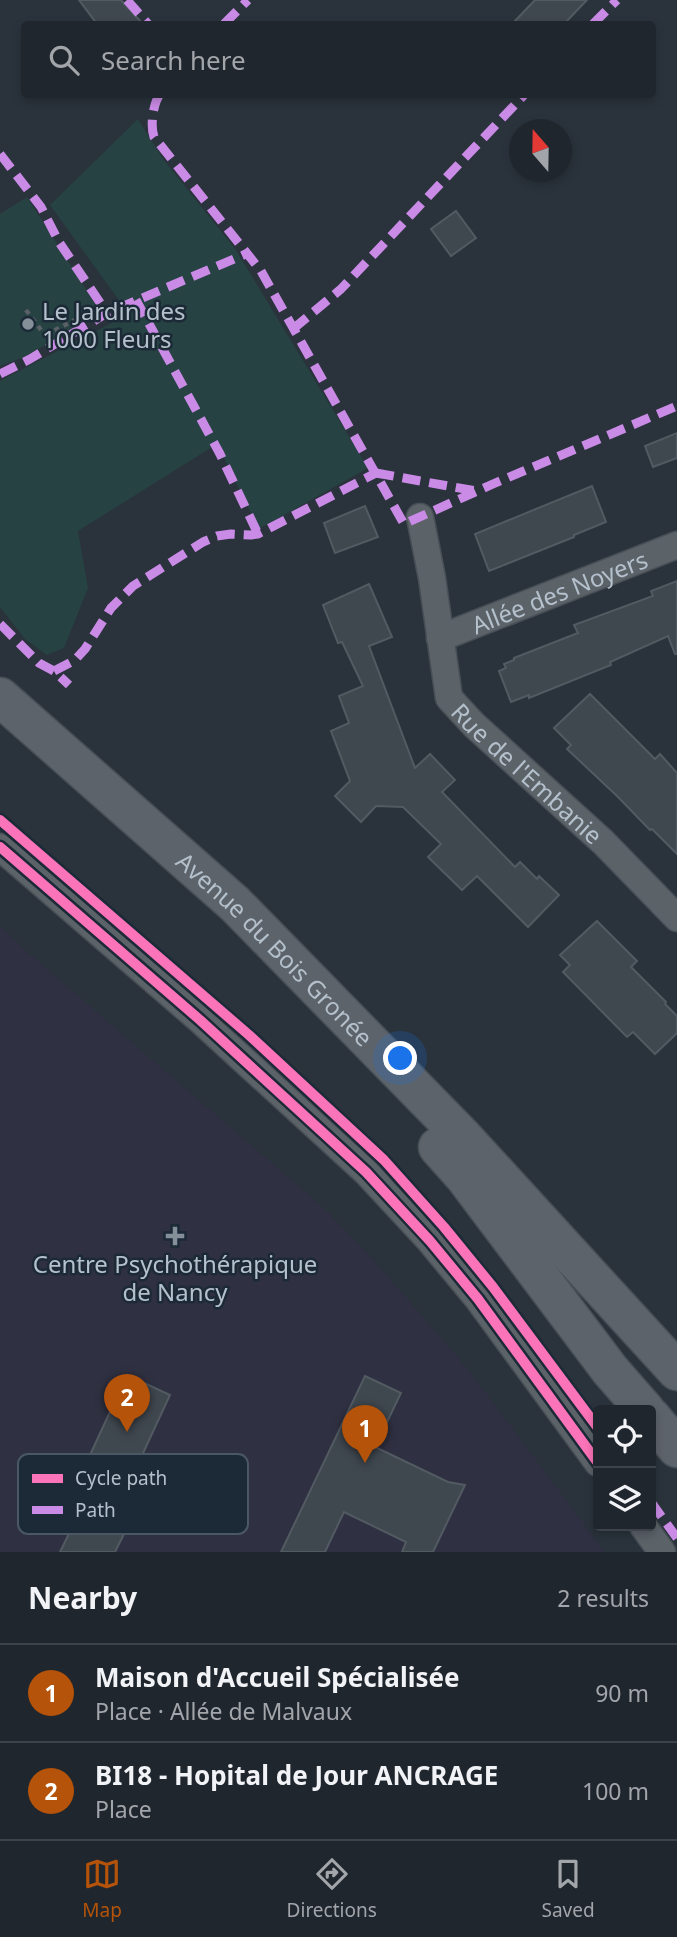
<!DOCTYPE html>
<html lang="en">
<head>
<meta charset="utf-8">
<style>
  :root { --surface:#20262d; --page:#2d3239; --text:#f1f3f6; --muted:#a2a5aa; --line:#3d4349; --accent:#b45309 }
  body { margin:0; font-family:"Noto Sans",sans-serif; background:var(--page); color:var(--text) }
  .controls { position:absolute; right:21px; bottom:21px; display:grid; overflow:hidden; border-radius:7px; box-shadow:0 4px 10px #0003 }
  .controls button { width:63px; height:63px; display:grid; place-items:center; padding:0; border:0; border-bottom:2px solid var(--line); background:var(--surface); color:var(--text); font:35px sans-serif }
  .compass { position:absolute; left:509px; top:119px; width:63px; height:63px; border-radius:50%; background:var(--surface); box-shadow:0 4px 10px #0003; rotate:340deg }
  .you { position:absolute; left:401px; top:1059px; width:24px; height:24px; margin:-18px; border:5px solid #fff; border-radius:50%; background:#1a73e8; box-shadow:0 0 0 10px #1a73e833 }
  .badge { display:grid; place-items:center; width:46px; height:46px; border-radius:50%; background:var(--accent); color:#fff; font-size:23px; font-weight:700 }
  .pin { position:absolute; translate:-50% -58px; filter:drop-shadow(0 2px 4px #0008) }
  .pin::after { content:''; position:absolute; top:37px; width:24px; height:21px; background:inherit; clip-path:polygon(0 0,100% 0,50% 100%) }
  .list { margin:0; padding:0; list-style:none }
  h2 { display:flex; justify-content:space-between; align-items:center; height:91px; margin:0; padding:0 28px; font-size:30px }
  h2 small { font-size:23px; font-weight:400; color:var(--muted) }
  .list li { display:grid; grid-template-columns:46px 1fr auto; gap:21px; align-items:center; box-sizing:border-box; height:98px; padding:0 28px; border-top:2px solid var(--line) }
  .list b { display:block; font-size:26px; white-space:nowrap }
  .list p { margin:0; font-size:23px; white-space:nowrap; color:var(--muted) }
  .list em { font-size:23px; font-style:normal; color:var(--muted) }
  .icon { flex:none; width:38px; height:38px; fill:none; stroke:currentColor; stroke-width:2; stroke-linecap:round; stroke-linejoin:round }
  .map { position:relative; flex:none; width:677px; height:1552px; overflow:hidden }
  .search { position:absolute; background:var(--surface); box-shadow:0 4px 10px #0003; left:21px; right:21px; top:21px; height:77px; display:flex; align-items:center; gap:18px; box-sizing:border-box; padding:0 24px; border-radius:7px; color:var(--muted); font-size:26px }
  .sheet { height:287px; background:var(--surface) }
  nav { display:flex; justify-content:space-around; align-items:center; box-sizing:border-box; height:98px; border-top:2px solid var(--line); background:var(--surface); font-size:19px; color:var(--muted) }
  nav a { display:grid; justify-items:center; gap:4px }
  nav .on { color:var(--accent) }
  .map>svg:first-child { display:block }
  .medical { fill:#2f3041 }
  .green { fill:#264243 }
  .building { fill:#3f474f; stroke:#525a62; stroke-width:2 }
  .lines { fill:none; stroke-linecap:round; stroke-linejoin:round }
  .street-casing { stroke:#484f56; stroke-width:29 }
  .primary-casing { stroke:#485057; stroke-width:41 }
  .path { stroke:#596066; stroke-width:4.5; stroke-dasharray:5 5; stroke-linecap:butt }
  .street { stroke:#5b6268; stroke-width:26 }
  .primary { stroke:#5d636a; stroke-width:38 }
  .quiet { stroke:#ca8be6; stroke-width:9; stroke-dasharray:18 9; stroke-linecap:butt }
  .cycleway-casing { stroke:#1c2a37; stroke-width:15 }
  .cycleway { stroke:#fb73b8; stroke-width:10 }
  .poi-dot { fill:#848f9a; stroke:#1c2a37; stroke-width:2.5 }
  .labels { text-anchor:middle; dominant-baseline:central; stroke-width:5; stroke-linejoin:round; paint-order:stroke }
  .poi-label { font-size:24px; fill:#b4c0cc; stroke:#1c2a37; text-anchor:start }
  .street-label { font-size:24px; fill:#b4c0cc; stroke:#1c2a37 }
  .key { fill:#1c2a37; stroke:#4a5764; stroke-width:2 }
  .key-label { font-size:19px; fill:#b4c0cc }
</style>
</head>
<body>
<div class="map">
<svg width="677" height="1552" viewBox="0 0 677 1552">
  <rect width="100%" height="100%" fill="#2a333c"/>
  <polygon class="medical" points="0,926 33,957 326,1210 376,1263 468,1369 605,1552 0,1552"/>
  <g class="green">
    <polygon points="138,119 163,159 236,250 368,468 259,529 217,444 78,531 88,588 64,648 47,655 25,639 0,607 0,381 129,314 50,205"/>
    <polygon points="27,197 96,305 98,315 24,357 0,366 0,214"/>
  </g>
  <g class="building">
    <polygon points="79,0 121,0 143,24 97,24"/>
    <polygon points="535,0 587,0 564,24 512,24"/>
    <polygon points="456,211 476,238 451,256 431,229"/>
    <polygon points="677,433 677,458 653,467 645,446"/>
    <polygon points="592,486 606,522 574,535 574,537 489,571 475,534"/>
    <polygon points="365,506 378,537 335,553 324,523"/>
    <polygon points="677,581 677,654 675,654 668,636 610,662 611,665 529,698 529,695 511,702 499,671 506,668 504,664 514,660 514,658 578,633 574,625 653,596 651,591"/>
    <polygon points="369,584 392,637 369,646 415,768 430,754 455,780 442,792 515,867 520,862 537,879 539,876 559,895 528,927 477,876 462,890 428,857 441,844 403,807 376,806 361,822 335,796 350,781 331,731 349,723 339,696 363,686 342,642 338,643 323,605"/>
    <polygon points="590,694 655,759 660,754 677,773 677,854 652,829 650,830 617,796 567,749 571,745 554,728"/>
    <polygon points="597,921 637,961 631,967 666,1002 665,1004 677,1016 677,1033 655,1054 633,1032 627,1037 563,972 570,965 560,955"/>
    <polygon points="127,1375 170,1395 126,1490 142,1498 115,1552 60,1552 97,1476 83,1470"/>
    <polygon points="365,1376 401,1393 375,1447 448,1482 465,1485 433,1552 402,1552 406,1542 344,1512 325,1552 281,1552"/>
  </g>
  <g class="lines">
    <g class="street-casing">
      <g id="street">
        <path id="s1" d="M420,517L432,578L449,698L474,725L603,842L677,918"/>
        <path id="s2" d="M440,638L677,545"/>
        <polyline points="0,847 200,1020 366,1172 430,1241 478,1299 598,1463"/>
        <polyline points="643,1526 662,1552"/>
      </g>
    </g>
    <g class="primary-casing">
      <g id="primary">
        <path id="s3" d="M0,697L235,904L463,1137L677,1371"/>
        <polyline points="438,1147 464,1176 610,1370 645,1410"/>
        <polyline points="651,1417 677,1448"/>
      </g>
    </g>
    <polyline class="path" points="26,310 41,330 45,333 53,331 97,309 103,308"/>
    <use href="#street" class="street"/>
    <use href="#primary" class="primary"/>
    <g class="quiet">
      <polyline points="127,0 148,24"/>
      <polyline points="224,24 248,0"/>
      <polyline points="593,24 617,0"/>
      <path d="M160,94C153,104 150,125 154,137L261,271L404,524L493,484L677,406"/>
      <polyline points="0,154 41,207 59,242 107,313"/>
      <polyline points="136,300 220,454 258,534"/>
      <polyline points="293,329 341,289 525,94"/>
      <polyline points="0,374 30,359 107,313 248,253"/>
      <polyline points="376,473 476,491"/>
      <polyline points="0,624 39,663 54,671 69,685"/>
      <polyline points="54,671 75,660 85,649 111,608 133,586 203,542 217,536 231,534 251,535 258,534 376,473"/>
      <polyline points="651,1502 677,1538"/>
    </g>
    <g class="cycleway-casing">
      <g id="cycleway">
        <polyline points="0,820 249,1035 384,1160 444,1227 493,1287 598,1428"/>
        <polyline points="0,847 200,1020 366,1172 430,1241 478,1299 598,1463"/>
      </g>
    </g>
    <use href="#cycleway" class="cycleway"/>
  </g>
  <g class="poi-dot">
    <circle cx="28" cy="324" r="7"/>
    <path d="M171.5 1225.5h7v7h7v7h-7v7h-7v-7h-7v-7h7z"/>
  </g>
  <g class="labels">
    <g class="poi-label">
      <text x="42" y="310">Le Jardin des<tspan x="42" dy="28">1000 Fleurs</tspan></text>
      <text x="175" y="1263" text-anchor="middle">Centre Psychothérapique<tspan x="175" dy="28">de Nancy</tspan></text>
    </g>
    <g class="street-label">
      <text stroke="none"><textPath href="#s2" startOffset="128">Allée des Noyers</textPath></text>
      <text stroke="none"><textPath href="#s1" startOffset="292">Rue de l'Embanie</textPath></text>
      <text stroke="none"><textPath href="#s3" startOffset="373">Avenue du Bois Gronée</textPath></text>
    </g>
  </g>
  <rect x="18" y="1454" width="230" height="80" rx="10" class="key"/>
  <rect x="32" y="1474" width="31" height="9" fill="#fb73b8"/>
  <rect x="32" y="1506" width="31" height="8" fill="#ca8be6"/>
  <g class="key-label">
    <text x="75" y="1485">Cycle path</text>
    <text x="75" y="1517">Path</text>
  </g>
</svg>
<div class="controls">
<button><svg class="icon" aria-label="locate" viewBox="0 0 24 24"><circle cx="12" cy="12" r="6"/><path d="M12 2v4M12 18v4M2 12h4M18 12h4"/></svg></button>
<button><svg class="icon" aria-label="layers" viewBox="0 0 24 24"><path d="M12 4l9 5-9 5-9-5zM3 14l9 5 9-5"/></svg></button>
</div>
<svg class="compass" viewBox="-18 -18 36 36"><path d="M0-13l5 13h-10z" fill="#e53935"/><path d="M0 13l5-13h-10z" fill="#a2a5aa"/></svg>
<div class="you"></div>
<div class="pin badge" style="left:365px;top:1463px">1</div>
<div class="pin badge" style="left:127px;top:1432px">2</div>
<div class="search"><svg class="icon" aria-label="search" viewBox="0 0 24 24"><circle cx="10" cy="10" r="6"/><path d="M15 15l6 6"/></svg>Search here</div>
</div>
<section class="sheet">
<h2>Nearby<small>2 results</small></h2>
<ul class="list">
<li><span class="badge">1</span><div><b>Maison d'Accueil Spécialisée</b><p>Place · Allée de Malvaux</p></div><em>90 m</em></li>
<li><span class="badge">2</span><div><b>BI18 - Hopital de Jour ANCRAGE</b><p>Place</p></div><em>100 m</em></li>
</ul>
</section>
<nav>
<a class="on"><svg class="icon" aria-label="map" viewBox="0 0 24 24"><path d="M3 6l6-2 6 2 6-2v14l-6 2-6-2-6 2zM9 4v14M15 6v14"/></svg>Map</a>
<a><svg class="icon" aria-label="directions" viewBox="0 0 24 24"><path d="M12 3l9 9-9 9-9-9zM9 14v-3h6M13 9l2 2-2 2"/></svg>Directions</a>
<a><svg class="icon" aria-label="saved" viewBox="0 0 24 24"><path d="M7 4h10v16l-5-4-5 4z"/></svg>Saved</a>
</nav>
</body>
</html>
